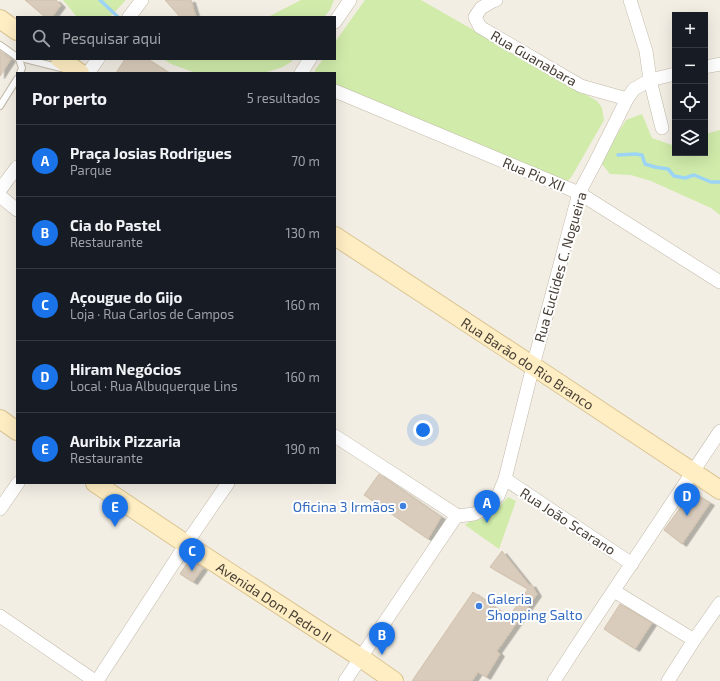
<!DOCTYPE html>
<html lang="pt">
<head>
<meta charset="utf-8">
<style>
  :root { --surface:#171b24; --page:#242831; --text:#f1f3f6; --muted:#9ea1a6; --line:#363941; --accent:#1a73e8 }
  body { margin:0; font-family:"Exo 2",sans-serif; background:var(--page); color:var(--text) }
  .controls { position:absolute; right:12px; top:12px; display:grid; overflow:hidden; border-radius:0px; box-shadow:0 4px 16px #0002 }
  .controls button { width:36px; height:36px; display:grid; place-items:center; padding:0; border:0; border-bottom:1px solid var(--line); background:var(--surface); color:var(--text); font:20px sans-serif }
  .you { position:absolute; left:423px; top:430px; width:14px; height:14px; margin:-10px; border:3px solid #fff; border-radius:50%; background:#1a73e8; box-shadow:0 0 0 6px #1a73e833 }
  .badge { display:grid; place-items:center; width:26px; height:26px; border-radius:50%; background:var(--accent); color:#fff; font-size:13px; font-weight:700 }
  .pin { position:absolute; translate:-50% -33px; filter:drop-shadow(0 1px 2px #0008) }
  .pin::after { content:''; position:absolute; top:21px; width:14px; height:12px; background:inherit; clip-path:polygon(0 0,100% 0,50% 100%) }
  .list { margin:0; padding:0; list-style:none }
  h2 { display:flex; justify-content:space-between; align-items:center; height:52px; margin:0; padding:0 16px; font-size:17px }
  h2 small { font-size:13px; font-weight:400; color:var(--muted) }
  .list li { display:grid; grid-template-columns:26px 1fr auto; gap:12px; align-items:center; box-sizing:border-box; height:72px; padding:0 16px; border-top:1px solid var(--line) }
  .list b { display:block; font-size:15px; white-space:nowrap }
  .list p { margin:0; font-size:13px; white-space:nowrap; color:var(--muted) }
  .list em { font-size:13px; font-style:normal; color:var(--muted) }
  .icon { flex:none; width:22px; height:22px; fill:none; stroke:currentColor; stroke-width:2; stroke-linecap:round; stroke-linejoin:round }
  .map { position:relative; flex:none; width:720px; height:681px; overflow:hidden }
  .search { position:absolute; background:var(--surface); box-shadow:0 4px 16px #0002; left:16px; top:16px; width:320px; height:44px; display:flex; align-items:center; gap:10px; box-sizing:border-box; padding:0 14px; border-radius:0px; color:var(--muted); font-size:15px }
  .panel { position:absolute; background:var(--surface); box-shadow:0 4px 16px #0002; left:16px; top:72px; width:320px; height:412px; border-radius:0px }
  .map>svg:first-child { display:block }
  .green { fill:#d0ebaa }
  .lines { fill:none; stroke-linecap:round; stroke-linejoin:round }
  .stream { stroke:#9cd4f5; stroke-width:3.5 }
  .building { fill:#d9ccbc; stroke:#d1c1ac; filter:url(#shadow) }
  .lane-casing { stroke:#c2b9a9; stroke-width:8 }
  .street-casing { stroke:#c2b9a9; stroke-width:14 }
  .secondary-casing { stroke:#dac492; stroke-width:20 }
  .lane { stroke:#fff; stroke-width:6 }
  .street { stroke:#fff; stroke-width:13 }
  .secondary { stroke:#ffeec3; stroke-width:18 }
  .shop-dot { fill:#3f7fe0; stroke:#fff; stroke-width:1.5 }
  .labels { text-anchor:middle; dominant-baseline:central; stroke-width:4; stroke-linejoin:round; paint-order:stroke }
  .street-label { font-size:14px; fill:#463e34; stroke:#fff }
  .shop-label { font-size:14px; fill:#366cbe; stroke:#fff; text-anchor:end }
</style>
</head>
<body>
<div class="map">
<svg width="720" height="681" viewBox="0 0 720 681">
  <defs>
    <filter id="shadow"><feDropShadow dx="4.5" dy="2.5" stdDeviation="0" flood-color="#0004"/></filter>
  </defs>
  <rect width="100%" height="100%" fill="#f3eee4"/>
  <g class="green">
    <polygon points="63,0 125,0 125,1 110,17 77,17"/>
    <polygon points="301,0 334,0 330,10 324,17 268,17"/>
    <polygon points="365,0 421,0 597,101 602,108 604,120 572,176 567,182 335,85 335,73 315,73 315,70 323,59 335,59 335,42"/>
    <path d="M163,59H294C289,66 272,71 263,73H196L171,64Z"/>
    <polygon points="642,114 652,138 672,145 675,144 675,153 705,153 705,134 720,130 720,215 711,208 651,181 631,175 610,174 602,164 610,146 626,120"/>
    <path d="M508,497L516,501L499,549L465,525C471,519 481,521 489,516C496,511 502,503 508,497Z"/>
  </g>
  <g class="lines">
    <g class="stream">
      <polyline points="100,0 118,17"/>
      <polyline points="618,155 635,154 642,155 645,164 655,167 668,169 674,176 685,178 694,175 711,182 720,182"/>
    </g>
  </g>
  <g class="building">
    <polygon points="25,0 56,0 61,5 52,17 45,17"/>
    <polygon points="165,0 191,0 196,17 180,17"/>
    <polygon points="0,51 11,59 0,76"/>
    <polygon points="125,59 147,59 169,73 116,73"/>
    <polygon points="379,474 441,517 428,539 364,495"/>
    <polygon points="692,492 710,503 682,544 664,530"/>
    <polygon points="502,551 530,586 531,584 537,594 497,651 500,654 486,677 478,672 472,681 412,681 473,592 509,617 528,589 490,567"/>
    <polygon points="190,559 203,568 193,582 180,574"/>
    <polygon points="620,604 652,623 635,649 604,629"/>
  </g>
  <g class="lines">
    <g class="lane-casing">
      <g id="lane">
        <polyline points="0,45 17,57"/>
        <polyline points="19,59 22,68 20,73"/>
        <polyline points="25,59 61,68"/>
        <polyline points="0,106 17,79"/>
      </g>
    </g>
    <g class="street-casing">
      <g id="street">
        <polyline points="496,0 493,1 481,8 475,17 480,27 581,86 627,99"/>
        <polyline points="630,0 646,51 650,80 662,128"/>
        <polyline points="129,17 142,0"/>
        <polyline points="335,22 350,0"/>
        <polyline points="705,67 720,64"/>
        <polyline points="88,73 98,59"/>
        <polyline points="301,73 310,59"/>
        <polyline points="335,91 579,193 720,282"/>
        <polyline points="0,190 17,167"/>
        <polyline points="0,196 17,210"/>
        <polyline points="335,436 458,516"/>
        <polyline points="505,479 632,564"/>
        <polyline points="0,509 18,483"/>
        <polyline points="458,516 474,514 486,508 498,496 505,479 533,366 579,193 595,163 627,99 634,89 650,80 675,74"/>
        <polyline points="614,591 694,640"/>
        <polyline points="0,616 95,681"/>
        <polyline points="97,681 186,544 228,483"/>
        <polyline points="345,681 455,518 458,516"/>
        <polyline points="554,681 576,647 720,431"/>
        <polyline points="668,681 694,640 720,603"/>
      </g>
    </g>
    <g class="secondary-casing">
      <g id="secondary">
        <polyline points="0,19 17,31"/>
        <polyline points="60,59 80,73"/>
        <path id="s1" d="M335,236L533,366L720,490"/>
        <polyline points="0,419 17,431"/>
        <path id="s2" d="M95,483L186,544L361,658L394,681"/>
      </g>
    </g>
    <use href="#lane" class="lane"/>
    <use href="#street" class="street"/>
    <use href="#secondary" class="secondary"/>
  </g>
  <g class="shop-dot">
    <circle cx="403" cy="506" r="4"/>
    <circle cx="479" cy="606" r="4"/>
  </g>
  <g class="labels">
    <g class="street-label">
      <text transform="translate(534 58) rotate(30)">Rua Guanabara</text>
      <text transform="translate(534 174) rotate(23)">Rua Pio XII</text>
      <text transform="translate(560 267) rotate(-74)">Rua Euclides C. Nogueira</text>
      <text stroke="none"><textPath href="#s1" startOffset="231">Rua Barão do Rio Branco</textPath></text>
      <text transform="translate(568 521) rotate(33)">Rua João Scarano</text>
      <text stroke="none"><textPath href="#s2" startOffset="215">Avenida Dom Pedro II</textPath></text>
    </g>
    <g class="shop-label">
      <text x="395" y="506">Oficina 3 Irmãos</text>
      <text x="487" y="598" text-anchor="start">Galeria<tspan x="487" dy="16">Shopping Salto</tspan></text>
    </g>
  </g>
</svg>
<div class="controls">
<button>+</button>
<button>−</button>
<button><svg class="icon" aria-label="locate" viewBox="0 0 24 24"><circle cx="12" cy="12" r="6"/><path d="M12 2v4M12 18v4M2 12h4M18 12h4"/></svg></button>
<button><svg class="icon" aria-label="layers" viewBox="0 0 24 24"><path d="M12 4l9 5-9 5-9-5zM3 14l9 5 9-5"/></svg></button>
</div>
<div class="you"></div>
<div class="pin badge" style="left:487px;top:523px">A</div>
<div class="pin badge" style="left:382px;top:655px">B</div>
<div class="pin badge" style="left:192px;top:571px">C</div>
<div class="pin badge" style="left:687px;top:516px">D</div>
<div class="pin badge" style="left:115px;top:527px">E</div>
<div class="search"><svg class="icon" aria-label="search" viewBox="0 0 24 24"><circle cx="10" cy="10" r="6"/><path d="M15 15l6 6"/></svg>Pesquisar aqui</div>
<section class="panel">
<h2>Por perto<small>5 resultados</small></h2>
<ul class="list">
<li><span class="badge">A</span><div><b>Praça Josias Rodrigues</b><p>Parque</p></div><em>70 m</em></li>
<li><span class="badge">B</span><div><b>Cia do Pastel</b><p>Restaurante</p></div><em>130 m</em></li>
<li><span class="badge">C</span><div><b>Açougue do Gijo</b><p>Loja · Rua Carlos de Campos</p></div><em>160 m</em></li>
<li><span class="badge">D</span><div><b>Hiram Negócios</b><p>Local · Rua Albuquerque Lins</p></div><em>160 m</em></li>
<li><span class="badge">E</span><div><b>Auribix Pizzaria</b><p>Restaurante</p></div><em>190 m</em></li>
</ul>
</section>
</div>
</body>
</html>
